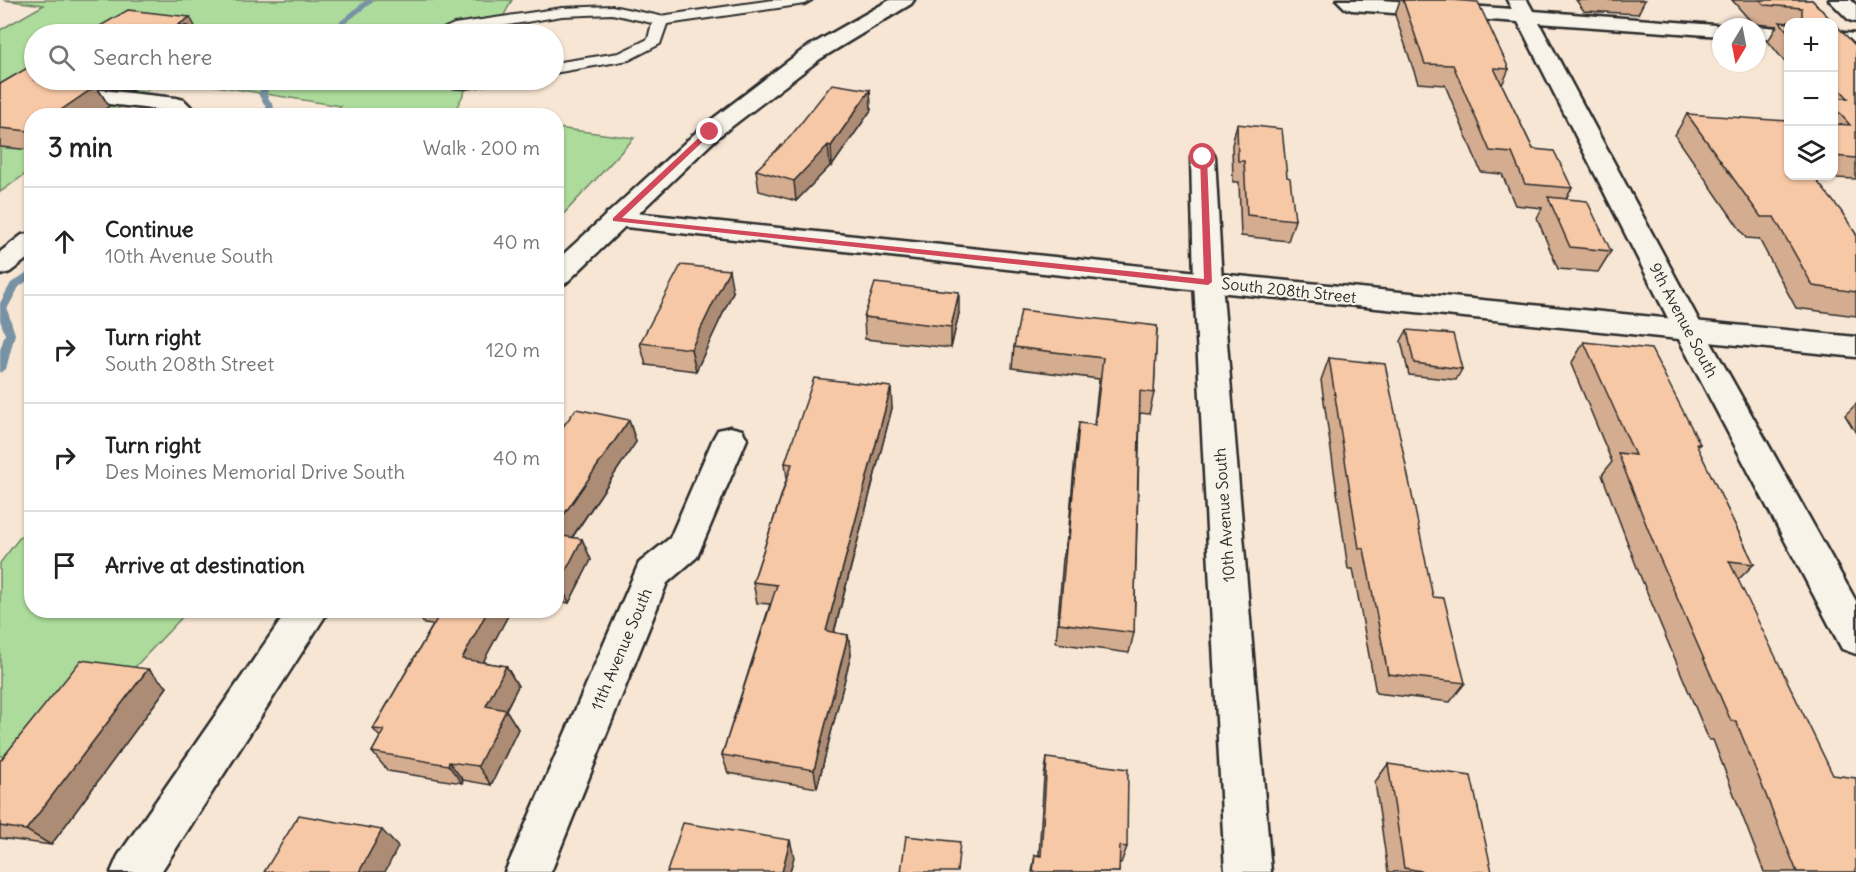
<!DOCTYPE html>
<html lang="en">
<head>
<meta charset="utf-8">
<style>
  :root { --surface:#fff; --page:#f6f6f6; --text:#222; --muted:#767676; --line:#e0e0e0 }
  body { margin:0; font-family:Delius,sans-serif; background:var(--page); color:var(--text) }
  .controls { position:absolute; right:18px; top:18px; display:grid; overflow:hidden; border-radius:12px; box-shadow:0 2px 4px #0004 }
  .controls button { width:54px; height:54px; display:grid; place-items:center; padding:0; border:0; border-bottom:2px solid var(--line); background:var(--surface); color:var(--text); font:30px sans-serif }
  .compass { position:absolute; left:1712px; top:18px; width:54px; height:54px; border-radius:50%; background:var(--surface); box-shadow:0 2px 4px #0004; rotate:190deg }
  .stop { position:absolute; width:18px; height:18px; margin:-14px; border:4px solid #d1495b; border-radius:50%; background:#fff }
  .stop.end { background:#d1495b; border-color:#fff; box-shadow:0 2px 6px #0008 }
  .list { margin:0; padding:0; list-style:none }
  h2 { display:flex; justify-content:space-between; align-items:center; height:78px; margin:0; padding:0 24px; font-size:26px }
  h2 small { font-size:20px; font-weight:400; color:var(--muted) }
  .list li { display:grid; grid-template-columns:39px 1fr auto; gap:18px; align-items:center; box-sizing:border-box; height:108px; padding:0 24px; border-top:2px solid var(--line) }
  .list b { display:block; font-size:22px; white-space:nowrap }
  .list p { margin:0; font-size:20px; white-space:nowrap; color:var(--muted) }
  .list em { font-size:20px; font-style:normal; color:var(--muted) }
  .icon { flex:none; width:33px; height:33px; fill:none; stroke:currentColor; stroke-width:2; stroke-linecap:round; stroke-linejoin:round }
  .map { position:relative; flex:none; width:1856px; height:872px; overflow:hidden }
  .search { position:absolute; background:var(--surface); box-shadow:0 2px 4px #0004; left:24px; top:24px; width:540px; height:66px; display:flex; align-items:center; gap:15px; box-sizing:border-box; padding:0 21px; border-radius:33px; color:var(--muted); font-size:22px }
  .panel { position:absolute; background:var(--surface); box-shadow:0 2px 4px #0004; left:24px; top:108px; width:540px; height:510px; border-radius:24px }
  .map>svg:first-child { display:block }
  .green { fill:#acdb9b; stroke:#6c8363; stroke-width:1.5 }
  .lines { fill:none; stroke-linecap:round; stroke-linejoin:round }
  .stream { fill:#7892a5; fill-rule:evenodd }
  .service-casing { stroke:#2b2b2b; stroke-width:4 }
  .minor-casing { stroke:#2b2b2b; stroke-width:5 }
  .tertiary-casing { stroke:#2b2b2b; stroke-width:5 }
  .secondary-casing { stroke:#2b2b2b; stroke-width:5 }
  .service { fill:#f7f3e8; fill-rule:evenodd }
  .minor { fill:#f7f3e8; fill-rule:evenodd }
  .tertiary { fill:#f7f3e8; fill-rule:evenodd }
  .secondary { fill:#f7f3e8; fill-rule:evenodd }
  .wall { fill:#d4ac8f; stroke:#2b2b2b; stroke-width:1.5 }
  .shaded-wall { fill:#ad8c74; stroke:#2b2b2b; stroke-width:1.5 }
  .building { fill:#f7c8a6; stroke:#2b2b2b; stroke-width:1.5 }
  .route { fill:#d1495b }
  .labels { text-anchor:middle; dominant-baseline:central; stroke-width:4.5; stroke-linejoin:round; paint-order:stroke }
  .street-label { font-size:16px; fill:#2b2b2b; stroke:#f7f3e8 }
</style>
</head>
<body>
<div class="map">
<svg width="1856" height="872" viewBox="0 0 1856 872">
  <rect width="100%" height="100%" fill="#f7e6d4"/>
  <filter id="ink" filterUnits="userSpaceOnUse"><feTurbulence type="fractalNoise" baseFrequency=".0167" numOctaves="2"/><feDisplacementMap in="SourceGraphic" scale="12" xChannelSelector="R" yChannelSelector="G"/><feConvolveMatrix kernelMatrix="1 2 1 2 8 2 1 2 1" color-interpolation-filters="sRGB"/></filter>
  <g filter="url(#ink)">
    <g class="green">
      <polygon points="3,0 512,0 494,34 34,34 34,80 161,80 109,115 32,116 31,170 0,192 0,30 44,5"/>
      <polygon points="179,80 471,80 453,114 459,116 334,115 341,106"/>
      <polygon points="557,128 634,138 557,221 556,128"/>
      <polygon points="31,523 32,610 188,611 46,761 0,756 0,563"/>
    </g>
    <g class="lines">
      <g class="stream">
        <polygon points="366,0 375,0 332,34 325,34"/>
        <polygon points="267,80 275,80 266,94 274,107 271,116 263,116 266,107 258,94"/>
        <polygon points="32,269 32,277 19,287 7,309 15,334 6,369 0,373 0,350 5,334 0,320 0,303 11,283"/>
      </g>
      <g class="service-casing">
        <g id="service">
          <polygon points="773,0 812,0 805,4 667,24 660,44 629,60 554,73 554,63 619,53 648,39 652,23 612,14 562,16 455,34 440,34 443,29 454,24 562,8 612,6 660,16"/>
          <path d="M440,80H494L492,83C476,87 452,94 440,80Z"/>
        </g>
      </g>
      <g class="minor-casing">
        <g id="minor">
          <polygon points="1337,0 1381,0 1512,9 1507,0 1527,0 1533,11 1728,26 1721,27 1721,36 1539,23 1704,330 1856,601 1856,654 1842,649 1674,330 1518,22 1352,10 1345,8"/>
          <polygon points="1829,0 1851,0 1856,5 1856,22 1849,20"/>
          <polygon points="1757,26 1788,29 1788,41 1757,38 1757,27 1752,27"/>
          <polygon points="1834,32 1856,34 1856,46 1834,44"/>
          <polygon points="74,87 176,98 184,100 196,112 195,116 171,116 169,111 66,99 63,94 66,89"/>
          <polygon points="1203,150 1212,152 1215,157 1222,282 1271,872 1225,872 1194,282 1191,157 1194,152"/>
          <polygon points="32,233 32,255 10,272 0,275 0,252 22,235"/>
          <polygon points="730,427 742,430 747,439 697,557 667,583 551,872 505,872 639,563 670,538 713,439 718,430"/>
        </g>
      </g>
      <g class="tertiary-casing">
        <polygon id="tertiary" points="616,211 1208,273 1856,337 1856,357 1208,291 607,225 603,219 607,213"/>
      </g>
      <g class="secondary-casing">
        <g id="secondary">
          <polygon points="890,0 914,0 911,4 820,59 718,137 566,283 556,286 556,261 702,127 804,49"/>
          <polygon points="288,610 329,610 161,872 111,872 118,856"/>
        </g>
      </g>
      <use href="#service" class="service"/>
      <use href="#minor" class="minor"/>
      <use href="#tertiary" class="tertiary"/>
      <use href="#secondary" class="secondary"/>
    </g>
    <g class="wall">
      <polygon points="1400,0 1464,0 1509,69 1502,85 1533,149 1572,188 1566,199 1611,251 1598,272 1558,269 1537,218 1542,208 1515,205 1502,174 1481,172 1445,85 1418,83 1395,15"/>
      <polygon points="1576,0 1645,0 1638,14 1584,11"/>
      <polygon points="1732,0 1812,0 1856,46 1856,179 1813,177 1856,234 1856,316 1796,308 1759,239 1746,238 1675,135 1687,114 1788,176 1833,176 1833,22 1788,22 1788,66 1768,41 1777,26 1753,24"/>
      <polygon points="34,80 148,80 131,91 97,87 109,106 96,116 32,116 32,150 0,147 0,84"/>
      <polygon points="870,90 871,110 832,166 830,166 796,201 759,191 756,170"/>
      <polygon points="1237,124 1287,177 1295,220 1288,241 1241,236 1239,182 1233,182 1232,145"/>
      <polygon points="733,292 696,371 646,365 640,343"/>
      <polygon points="959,313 951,348 865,339 864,317"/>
      <polygon points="1157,326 1154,393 1149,414 1140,413 1134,633 1129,653 1056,643 1063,559 1067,538 1068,538 1076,444 1079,423 1094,425 1099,379 1012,368 1014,347"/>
      <polygon points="1407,330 1462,369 1456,380 1409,375 1401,341"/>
      <polygon points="1584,342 1700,444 1697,447 1754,564 1738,580 1856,872 1764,872 1713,740 1709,740 1639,573 1602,475 1612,462 1571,364"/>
      <polygon points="1329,358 1433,597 1465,683 1450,702 1376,693 1353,569 1348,569 1321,380"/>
      <polygon points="1856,404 1856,433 1845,415"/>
      <polygon points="892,408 834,633 848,635 851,655 817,788 728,773 722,755 770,604 757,603 753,582 787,478 785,463"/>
      <polygon points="629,420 636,442 572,538 582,539 591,560 569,603 556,601 556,436"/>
      <polygon points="416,610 511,610 483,662 506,666 518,686 506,710 518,729 491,785 463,780 462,783 388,771 372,752 380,737 373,729 433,625 424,624"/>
      <polygon points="148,669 167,687 51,845 0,838 0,761"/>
      <polygon points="1047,758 1127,847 1121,863 1119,863 1119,872 1032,872 1035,855 1039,855 1044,776"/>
      <polygon points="1388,764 1492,872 1388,872 1375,782"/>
    </g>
    <g class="shaded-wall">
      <polygon points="190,17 199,34 174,34 178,25"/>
      <polygon points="51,80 71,80 74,85 61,95"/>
      <polygon points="124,80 148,80 131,91"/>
      <polygon points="96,86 109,106 96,116 52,116"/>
      <polygon points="870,90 871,110 832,166 831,146"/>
      <polygon points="828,145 830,166 796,201 794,181"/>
      <polygon points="729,270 733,292 696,371 691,349"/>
      <polygon points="959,292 959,313 951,348 951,327"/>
      <polygon points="891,387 892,408 829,651 826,631"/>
      <polygon points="629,420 636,442 560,555 556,548 556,526"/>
      <polygon points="582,539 591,560 569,603 560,582"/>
      <polygon points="488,610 511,610 474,679 462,659"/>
      <polygon points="848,635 851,655 817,788 814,770"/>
      <polygon points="506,666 518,686 498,725 486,706"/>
      <polygon points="148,669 167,687 51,845 26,830"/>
      <polygon points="506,710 518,729 491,785 478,766"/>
      <polygon points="449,762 463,780 462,783 448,765"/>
      <polygon points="382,830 398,847 385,872 359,872"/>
      <polygon points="790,840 794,857 790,872 782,872"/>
    </g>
    <g class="building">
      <polygon points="1403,0 1452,0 1478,2 1509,69 1494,68 1533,149 1554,151 1572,188 1525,184 1512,153 1490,151 1453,65 1425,64"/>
      <polygon points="1760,0 1812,0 1856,46 1856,158 1833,156 1833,124 1850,125 1833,106 1833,98 1848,98 1833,82 1833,22 1802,22 1802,8 1765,5"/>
      <polygon points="128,10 190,17 178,25 187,26 174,34 86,34"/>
      <polygon points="1780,22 1788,23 1788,32"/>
      <polygon points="34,64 34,80 51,80 52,81 96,86 52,116 32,116 32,129 29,131 0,128 0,84"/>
      <polygon points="832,84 870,90 831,146 828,145 794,181 756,170 790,137"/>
      <polygon points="1687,114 1788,121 1788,176 1813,176 1841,211 1856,234 1856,292 1813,286 1774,217 1761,217"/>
      <polygon points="1237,124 1282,129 1287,177 1290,178 1295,220 1247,215 1244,161 1238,161"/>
      <polygon points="1548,197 1587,201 1611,251 1570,247"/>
      <polygon points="681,265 729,270 691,349 640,343"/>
      <polygon points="875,283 959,292 951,327 864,317"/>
      <polygon points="1021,310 1157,326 1154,393 1140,391 1134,633 1059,623 1067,538 1069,539 1079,423 1095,425 1103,358 1014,347"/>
      <polygon points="1407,330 1453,334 1462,369 1414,363"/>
      <polygon points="1584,342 1651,349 1700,444 1696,444 1754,564 1729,561 1833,775 1856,778 1856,872 1797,872 1736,721 1731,721 1657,552 1618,453 1635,455"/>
      <polygon points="1329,358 1385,364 1433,597 1444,598 1465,683 1388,674 1364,549 1359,548"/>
      <polygon points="814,378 891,387 826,631 848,635 814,770 722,755 777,585 753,582 792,464 785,463"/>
      <polygon points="576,409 629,420 556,526 556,436"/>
      <polygon points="556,535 582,539 560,582 556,582"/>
      <polygon points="442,610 488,610 462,659 506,666 486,706 506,710 478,766 449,762 448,765 372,752 384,730 373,729"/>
      <polygon points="81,660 148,669 26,830 0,826 0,761"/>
      <polygon points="1047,758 1128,769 1127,847 1120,846 1119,872 1033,872 1035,855 1041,856"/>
      <polygon points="1388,764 1471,776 1492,872 1421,872 1421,871 1404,868"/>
      <polygon points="299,815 382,830 359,872 264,872"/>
      <polygon points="683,823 790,840 782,872 667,872"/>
      <polygon points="906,836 960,842 957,872 901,872"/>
    </g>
  </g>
  <polygon class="route" points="707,130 713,132 622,218 1204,279 1200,157 1203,155 1207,157 1212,282 1208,285 613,221 613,218"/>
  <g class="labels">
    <g class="street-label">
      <text transform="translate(1289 290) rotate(6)">South 208th Street</text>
      <text transform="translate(1684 320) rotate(62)">9th Avenue South</text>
      <text transform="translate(1224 515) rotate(-94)">10th Avenue South</text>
      <text transform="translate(621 649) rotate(-67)">11th Avenue South</text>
    </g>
  </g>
</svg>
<div class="controls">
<button>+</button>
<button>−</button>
<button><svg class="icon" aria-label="layers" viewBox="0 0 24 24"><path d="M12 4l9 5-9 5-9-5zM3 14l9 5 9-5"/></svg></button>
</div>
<svg class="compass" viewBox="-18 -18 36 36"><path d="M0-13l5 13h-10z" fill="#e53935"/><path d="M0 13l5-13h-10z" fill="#767676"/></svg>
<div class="stop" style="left:1203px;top:157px"></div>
<div class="stop end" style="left:710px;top:132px"></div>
<div class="search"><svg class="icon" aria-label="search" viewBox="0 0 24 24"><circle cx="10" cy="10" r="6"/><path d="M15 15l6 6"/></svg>Search here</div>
<section class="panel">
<h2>3 min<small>Walk · 200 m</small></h2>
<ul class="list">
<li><svg class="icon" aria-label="ahead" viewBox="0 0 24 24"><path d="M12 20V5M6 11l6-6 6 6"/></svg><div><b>Continue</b><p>10th Avenue South</p></div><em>40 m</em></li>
<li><svg class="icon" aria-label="right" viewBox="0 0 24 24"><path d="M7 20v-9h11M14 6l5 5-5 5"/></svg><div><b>Turn right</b><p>South 208th Street</p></div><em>120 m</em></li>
<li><svg class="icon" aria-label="right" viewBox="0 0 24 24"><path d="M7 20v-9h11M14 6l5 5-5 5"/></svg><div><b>Turn right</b><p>Des Moines Memorial Drive South</p></div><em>40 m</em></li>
<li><svg class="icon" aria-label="arrive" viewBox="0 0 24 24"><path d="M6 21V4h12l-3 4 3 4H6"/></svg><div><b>Arrive at destination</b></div></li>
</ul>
</section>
</div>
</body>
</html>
